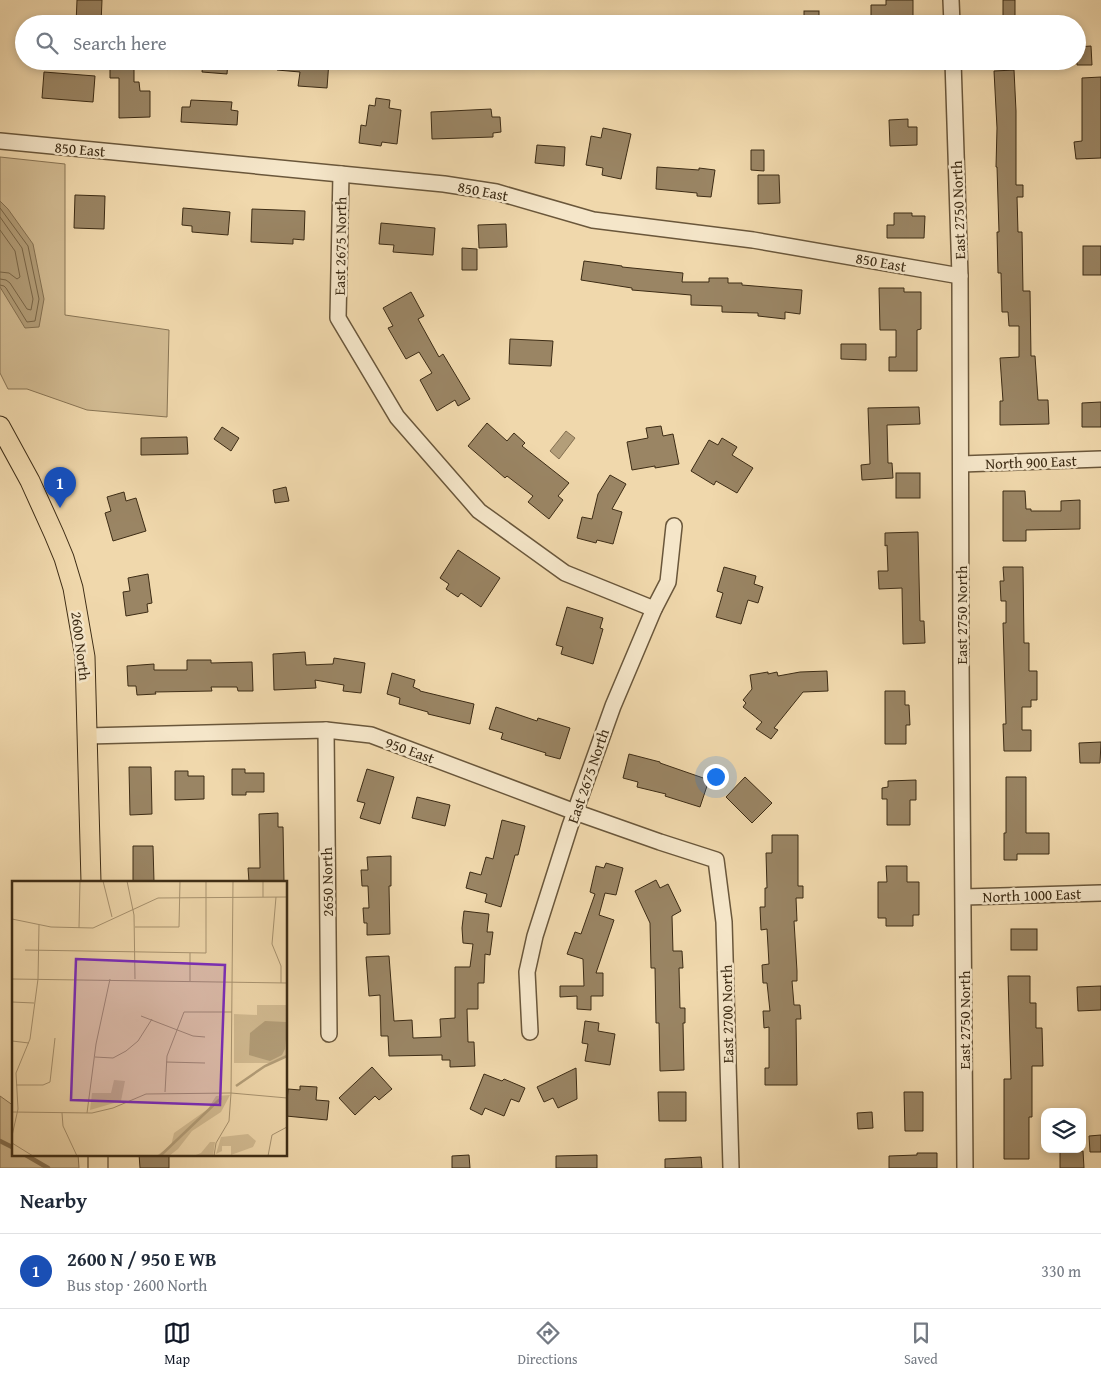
<!DOCTYPE html>
<html lang="en">
<head>
<meta charset="utf-8">
<style>
  :root { --surface:#fff; --page:#f2f2f3; --text:#1f2937; --muted:#747a83; --line:#e0e1e3; --accent:#111827 }
  body { margin:0; font-family:"Gentium Book Plus",serif; background:var(--page); color:var(--text) }
  .controls { position:absolute; right:15px; bottom:15px; display:grid; overflow:hidden; border-radius:10px; box-shadow:0 2px 8px #0003 }
  .controls button { width:45px; height:45px; display:grid; place-items:center; padding:0; border:0; border-bottom:1px solid var(--line); background:var(--surface); color:var(--text); font:25px sans-serif }
  .you { position:absolute; left:715px; top:776px; width:18px; height:18px; margin:-12px; border:4px solid #fff; border-radius:50%; background:#1a73e8; box-shadow:0 0 0 8px #1a73e833 }
  .badge { display:grid; place-items:center; width:32px; height:32px; border-radius:50%; background:var(--accent); color:#fff; font-size:16px; font-weight:700 }
  .pin { position:absolute; translate:-50% -41px; filter:drop-shadow(0 1px 2px #0008) }
  .pin::after { content:''; position:absolute; top:26px; width:18px; height:15px; background:inherit; clip-path:polygon(0 0,100% 0,50% 100%) }
  .list { margin:0; padding:0; list-style:none }
  h2 { display:flex; justify-content:space-between; align-items:center; height:65px; margin:0; padding:0 20px; font-size:21px }
  h2 small { font-size:16px; font-weight:400; color:var(--muted) }
  .list li { display:grid; grid-template-columns:32px 1fr auto; gap:15px; align-items:center; box-sizing:border-box; height:75px; padding:0 20px; border-top:1px solid var(--line) }
  .list b { display:block; font-size:19px; white-space:nowrap }
  .list p { margin:0; font-size:16px; white-space:nowrap; color:var(--muted) }
  .list em { font-size:16px; font-style:normal; color:var(--muted) }
  .icon { flex:none; width:28px; height:28px; fill:none; stroke:currentColor; stroke-width:2; stroke-linecap:round; stroke-linejoin:round }
  .map { position:relative; flex:none; width:1101px; height:1168px; overflow:hidden }
  .search { position:absolute; background:var(--surface); box-shadow:0 2px 8px #0003; left:15px; right:15px; top:15px; height:55px; display:flex; align-items:center; gap:12px; box-sizing:border-box; padding:0 18px; border-radius:28px; color:var(--muted); font-size:19px }
  .sheet { height:140px; background:var(--surface) }
  nav { display:flex; justify-content:space-around; align-items:center; box-sizing:border-box; height:70px; border-top:1px solid var(--line); background:var(--surface); font-size:14px; color:var(--muted) }
  nav a { display:grid; justify-items:center; gap:2px }
  nav .on { color:var(--accent) }
  .map>svg:first-child { display:block }
  .green { fill:#d2bb92; stroke:#887454 }
  .water { fill:#b39e79; stroke:#847051 }
  .lines { fill:none; stroke-linecap:round; stroke-linejoin:round }
  .shore { stroke:#786547; stroke-width:1 }
  .stream { stroke:#847051; stroke-width:4.5 }
  .building { fill:#9a8564; stroke:#3d2c15 }
  .minor-casing { stroke:#6a573b; stroke-width:18 }
  .major-casing { stroke:#3d2c15; stroke-width:21 }
  .minor { stroke:#f5e6c9; stroke-width:15 }
  .major { stroke:#f0d8ac; stroke-width:19 }
  .labels { text-anchor:middle; dominant-baseline:central; stroke-width:5; stroke-linejoin:round; paint-order:stroke }
  .street-label { font-size:15px; fill:#3d2c15; stroke:#f5e6c9 }
  .inset-river { fill:none; stroke:#b39e79; stroke-width:2.5 }
  .inset-road { fill:none; stroke:#a89370; stroke-width:1 }
  .view { fill:#7b2cbf; fill-opacity:0.15; stroke:#7b2cbf; stroke-width:2.5 }
  .inset-edge { fill:none; stroke:#3d2c15; stroke-width:2.5 }
</style>
</head>
<body>
<div class="map">
<svg width="1101" height="1168" viewBox="0 0 1101 1168">
  <rect width="100%" height="100%" fill="#f0d8ac"/>
  <filter id="stains"><feTurbulence type="fractalNoise" baseFrequency=".004" numOctaves="4"/><feColorMatrix values="0 0 0 0 .2 0 0 0 0 .09 0 0 0 0 .02 0 0 0 .5 -.17"/></filter>
  <radialGradient id="worn" r=".72"><stop offset=".6" stop-color="#630" stop-opacity="0"/><stop offset="1" stop-color="#630" stop-opacity=".3"/></radialGradient>
  <g class="green">
    <polygon points="0,157 65,164 65,315 169,330 167,417 87,410 27,389 8,389 0,373"/>
    <polygon points="0,1096 14,1106 14,1154 78,1154 79,1168 0,1168"/>
  </g>
  <g class="water">
    <polygon points="0,201 8,209 33,244 44,299 39,327 25,328 0,287"/>
    <polygon points="566,431 575,438 559,459 550,451"/>
  </g>
  <g class="lines">
    <g class="shore">
      <polyline points="0,208 28,246 39,299 35,321 27,322 6,288 4,286 0,285"/>
      <polyline points="0,217 22,248 33,299 31,310 27,309 10,283 6,280 0,279"/>
      <polyline points="0,230 15,251 20,277 17,279 9,273 0,272"/>
    </g>
    <g class="stream">
      <polyline points="0,1141 14,1148"/>
      <polyline points="24,1154 48,1168"/>
    </g>
  </g>
  <g class="building">
    <polygon points="77,0 102,0 101,24 76,24"/>
    <polygon points="886,0 913,0 913,18 871,18 871,5 886,5"/>
    <rect x="1003" y="0" width="12" height="24"/>
    <rect x="804" y="11" width="15" height="13"/>
    <polygon points="1091,46 1092,65 1077,65 1077,47"/>
    <polygon points="110,61 134,61 134,82 139,82 140,91 150,91 150,117 119,118 119,78 110,78"/>
    <polygon points="203,61 228,61 227,74 202,72"/>
    <polygon points="277,61 329,61 327,88 298,86 300,72 277,70"/>
    <polygon points="1014,70 1016,111 1016,185 1023,185 1023,197 1017,197 1018,232 1022,232 1023,291 1030,291 1031,356 1035,356 1038,400 1048,400 1049,424 1000,425 1000,401 1003,401 1000,358 1019,357 1019,326 1009,326 1008,312 1002,312 1001,273 998,273 997,232 999,232 997,167 996,167 997,128 994,71"/>
    <polygon points="44,72 95,76 93,102 42,98"/>
    <polygon points="1101,77 1101,158 1076,159 1074,142 1082,141 1082,78"/>
    <polygon points="376,98 390,100 389,108 401,110 397,144 382,142 381,146 359,143 361,125 366,126 369,105 375,106"/>
    <polygon points="191,100 232,102 231,110 238,111 237,125 181,122 182,107 190,107"/>
    <polygon points="491,109 492,117 500,117 501,132 493,133 493,137 432,139 431,112"/>
    <polygon points="908,119 908,127 917,127 917,145 890,146 889,120"/>
    <polygon points="603,128 631,134 621,179 602,175 603,168 586,165 591,136 601,138"/>
    <polygon points="537,145 565,147 564,166 535,163"/>
    <polygon points="751,150 764,150 764,171 751,170"/>
    <polygon points="657,167 699,170 699,168 715,170 711,197 697,196 697,193 656,189"/>
    <polygon points="758,175 779,175 780,203 758,204"/>
    <polygon points="75,195 105,196 104,229 74,228"/>
    <polygon points="183,208 230,212 228,235 192,232 192,226 182,225"/>
    <polygon points="252,209 305,211 304,240 293,239 293,244 251,242"/>
    <polygon points="894,213 912,213 912,216 925,216 924,238 887,238 887,225 894,225"/>
    <polygon points="381,223 435,228 433,255 393,252 394,245 379,244"/>
    <polygon points="506,224 507,247 479,248 478,225"/>
    <rect x="1083" y="246" width="18" height="29"/>
    <polygon points="462,248 477,249 477,270 462,270"/>
    <polygon points="584,261 622,266 622,267 683,273 682,282 709,282 709,278 728,278 728,283 742,283 742,285 802,290 800,314 785,312 785,319 758,316 758,313 722,312 722,306 691,305 691,295 632,290 632,288 581,280"/>
    <polygon points="879,288 904,288 904,292 921,292 921,329 917,330 917,371 889,371 889,357 896,357 896,330 880,330"/>
    <polygon points="411,292 424,316 418,319 439,357 443,354 470,399 458,406 455,400 437,411 420,380 432,373 419,352 406,359 388,328 393,326 383,308"/>
    <polygon points="510,339 553,341 551,366 509,364"/>
    <polygon points="841,344 866,344 866,360 841,359"/>
    <polygon points="1101,402 1101,427 1082,427 1082,403"/>
    <polygon points="919,407 920,424 887,425 888,463 892,463 893,478 862,480 861,465 870,464 868,408"/>
    <polygon points="487,423 507,441 514,433 525,443 522,446 569,483 558,496 563,500 549,519 528,502 533,496 507,476 505,478 468,446"/>
    <polygon points="661,426 663,436 673,434 679,464 655,468 655,466 632,470 627,442 648,438 646,428"/>
    <polygon points="222,427 239,438 231,451 214,439"/>
    <polygon points="187,437 188,454 141,455 141,438"/>
    <polygon points="722,438 737,447 732,455 753,468 737,493 716,481 714,485 691,471 709,440 718,445"/>
    <rect x="896" y="473" width="24" height="25"/>
    <polygon points="610,475 626,484 612,509 622,512 613,544 597,540 596,543 577,538 582,517 592,519 598,494"/>
    <polygon points="286,487 289,501 275,503 273,490"/>
    <polygon points="1003,491 1025,491 1026,509 1031,509 1031,511 1061,511 1061,501 1080,500 1080,529 1026,530 1026,541 1003,541"/>
    <polygon points="124,492 126,501 136,498 146,531 113,541 105,513 111,511 107,497"/>
    <polygon points="918,532 920,621 924,621 925,643 903,644 902,588 879,589 878,571 888,571 887,545 885,546 885,533"/>
    <polygon points="458,550 500,578 481,607 461,593 458,597 446,589 449,584 440,578"/>
    <polygon points="724,567 756,576 754,584 763,587 758,603 748,600 741,624 716,617 723,593 717,591"/>
    <polygon points="1003,567 1023,567 1024,643 1029,643 1029,671 1037,671 1037,700 1031,700 1031,707 1022,707 1022,730 1031,730 1031,751 1004,751 1003,724 1006,724 1003,623 1006,623 1006,601 1001,601 1000,581 1004,581"/>
    <polygon points="148,574 152,603 147,604 148,612 126,616 123,592 130,591 128,578"/>
    <polygon points="567,607 603,618 600,628 603,629 593,664 561,654 563,647 556,645"/>
    <polygon points="305,652 306,665 333,664 334,658 365,663 361,693 343,691 344,685 315,680 316,688 274,690 273,654"/>
    <polygon points="187,660 211,660 211,663 252,662 253,691 238,691 237,687 211,687 212,691 155,692 156,694 137,695 136,686 128,686 127,666 154,664 154,670 187,670"/>
    <polygon points="827,671 828,691 803,692 774,728 778,730 771,739 756,729 762,722 743,707 746,703 743,700 752,689 750,675 768,672 768,674 777,672 778,676 800,672"/>
    <polygon points="392,673 415,680 413,687 420,690 420,691 474,704 470,724 428,714 428,712 399,704 400,698 387,694"/>
    <polygon points="885,691 905,691 905,705 909,705 910,725 906,725 906,744 885,744"/>
    <polygon points="496,707 537,721 538,718 570,728 560,759 545,755 546,753 501,739 503,733 489,729"/>
    <polygon points="1101,742 1100,763 1080,763 1079,743"/>
    <polygon points="629,754 660,762 660,763 709,780 700,807 665,796 666,794 637,787 638,782 623,778"/>
    <polygon points="129,767 151,767 152,814 130,815"/>
    <polygon points="232,769 245,769 245,773 264,773 264,792 246,792 246,795 232,795"/>
    <polygon points="367,769 394,777 380,824 360,818 365,803 357,801"/>
    <polygon points="175,771 188,771 188,776 204,776 204,799 175,800"/>
    <polygon points="745,777 772,803 752,823 726,797"/>
    <polygon points="1006,777 1026,777 1026,833 1049,833 1049,854 1017,854 1017,860 1004,860 1004,833 1006,833"/>
    <polygon points="916,780 916,800 910,800 910,825 887,825 887,799 882,799 882,788 888,787 888,781"/>
    <polygon points="417,797 450,805 445,826 412,818"/>
    <polygon points="278,813 278,827 283,827 284,882 249,882 248,868 260,868 259,814"/>
    <polygon points="502,820 525,826 518,855 515,855 501,907 485,902 487,894 466,888 470,872 481,875 486,857 493,859"/>
    <polygon points="772,835 798,835 798,886 803,886 803,898 796,898 797,921 794,921 797,971 797,981 792,981 794,1005 800,1005 801,1019 796,1019 797,1085 765,1085 765,1068 769,1068 769,1027 764,1028 763,1011 770,1011 767,983 763,983 762,965 769,964 767,929 761,930 760,907 765,907 765,888 767,888 766,853 772,853"/>
    <polygon points="133,846 153,846 154,882 133,882"/>
    <polygon points="391,856 391,886 389,886 390,934 367,935 367,923 364,923 363,908 369,908 368,886 362,886 361,870 368,870 367,857"/>
    <polygon points="606,863 623,868 616,895 605,893 599,915 614,920 596,973 603,973 603,996 591,996 591,1010 577,1009 577,996 560,997 560,986 584,986 583,959 567,954 575,932 581,934 595,894 590,892 596,866 604,868"/>
    <polygon points="886,866 907,866 907,882 919,882 919,915 913,915 913,926 886,926 886,918 878,918 878,882 887,882"/>
    <polygon points="656,880 660,888 668,884 681,911 672,916 673,951 682,951 683,968 679,968 680,1008 685,1008 685,1023 683,1023 684,1070 660,1071 659,1023 656,1023 655,968 651,968 650,923 635,891"/>
    <polygon points="464,911 489,914 487,932 493,932 490,955 485,954 484,983 478,983 478,1009 467,1009 468,1042 474,1042 475,1066 450,1067 450,1060 442,1060 442,1055 389,1056 388,1036 381,1036 380,995 369,996 366,957 389,956 394,1021 412,1020 413,1038 441,1037 440,1019 455,1018 455,967 470,967 473,944 463,943 462,928"/>
    <rect x="1011" y="929" width="26" height="21"/>
    <polygon points="1008,976 1030,976 1030,1003 1036,1003 1036,1028 1042,1028 1043,1066 1032,1066 1032,1117 1029,1117 1029,1159 1004,1159 1004,1079 1011,1079"/>
    <polygon points="1101,986 1101,1010 1078,1011 1077,987"/>
    <polygon points="585,1021 599,1023 598,1031 615,1034 610,1065 585,1061 588,1044 582,1043"/>
    <polygon points="372,1067 392,1089 379,1100 375,1096 355,1115 339,1098"/>
    <polygon points="576,1068 577,1099 558,1108 553,1098 544,1102 537,1087"/>
    <polygon points="484,1074 502,1081 504,1079 525,1088 519,1102 511,1099 504,1116 485,1108 482,1115 470,1109"/>
    <polygon points="300,1086 317,1087 316,1100 329,1101 327,1120 286,1116 288,1089 300,1090"/>
    <polygon points="658,1092 686,1092 686,1121 659,1121"/>
    <polygon points="904,1092 923,1092 923,1131 905,1131"/>
    <polygon points="872,1112 873,1128 858,1129 857,1113"/>
    <polygon points="1101,1135 1101,1152 1090,1152 1089,1136"/>
    <polygon points="1060,1151 1083,1151 1084,1168 1060,1168"/>
    <polygon points="917,1153 937,1153 937,1168 889,1168 889,1156 917,1155"/>
    <polygon points="139,1154 169,1154 169,1168 140,1168"/>
    <polygon points="469,1155 470,1168 452,1168 452,1156"/>
    <polygon points="597,1155 597,1168 556,1168 556,1156"/>
    <polygon points="701,1157 702,1168 665,1168 665,1159"/>
  </g>
  <g class="lines">
    <g class="minor-casing">
      <g id="minor">
        <polyline points="951,0 952,24"/>
        <polyline points="953,61 960,276 961,662 965,1168"/>
        <polyline points="0,141 444,184 496,192 593,220 753,240 960,276"/>
        <polyline points="341,174 338,318 397,417 479,511 565,573 654,609"/>
        <polyline points="961,464 1101,459"/>
        <polyline points="326,730 329,1034"/>
        <polyline points="87,736 326,730 371,735 575,812 660,842 716,860 724,922 731,1168"/>
        <polyline points="964,897 1101,893"/>
        <polyline points="530,1032 527,972 535,936 570,826 613,706 654,609 668,582 674,526"/>
      </g>
    </g>
    <g class="major-casing">
      <g id="major">
        <polyline points="0,426 30,481 54,534 64,558 73,588 85,657 91,882"/>
        <polyline points="98,1154 98,1168"/>
      </g>
    </g>
    <use href="#minor" class="minor"/>
    <use href="#major" class="major"/>
  </g>
  <g class="labels">
    <g class="street-label">
      <text transform="translate(80 149) rotate(5)">850 East</text>
      <text transform="translate(483 191) rotate(11)">850 East</text>
      <text transform="translate(958 210) rotate(-92)">East 2750 North</text>
      <text transform="translate(340 246) rotate(-89)">East 2675 North</text>
      <text transform="translate(881 262) rotate(10)">850 East</text>
      <text transform="translate(1031 462) rotate(-2)">North 900 East</text>
      <text transform="translate(961 615) rotate(-90)">East 2750 North</text>
      <text transform="translate(81 646) rotate(83)">2600 North</text>
      <text transform="translate(410 750) rotate(20)">950 East</text>
      <text transform="translate(588 776) rotate(-71)">East 2675 North</text>
      <text transform="translate(327 882) rotate(-91)">2650 North</text>
      <text transform="translate(1032 895) rotate(-2)">North 1000 East</text>
      <text transform="translate(727 1014) rotate(-91)">East 2700 North</text>
      <text transform="translate(964 1020) rotate(-90)">East 2750 North</text>
    </g>
  </g>
  <g transform="translate(12 881)">
    <rect width="275" height="275" fill="#f0d8ac"/>
    <path d="M245,124H275V174L258,182H222V133L245,134ZM102,199L113,200L109,220L78,229L80,212H99ZM218,214L209,231L180,250L166,268L157,275H144L159,265L162,252L196,228L204,215ZM236,253L244,260L241,266L219,274V265H210V270L204,273L209,256ZM198,261H203L201,275H181L189,272Z" fill="#d2bb92"/>
    <path d="M253,140L274,141L275,147L273,168L270,174L258,180L237,174L238,152Z" fill="#b39e79"/>
    <path class="inset-river" d="M224,205L253,185L275,175M148,275L209,217"/>
    <path class="inset-road" d="M91,0L100,36M115,0L122,34L123,98M251,0V16M264,16L260,63L269,85V102M0,19V0M0,38L39,46L81,47L146,17L275,16M123,46H167L168,0M67,47L68,0M13,69L194,72V0M0,98L275,102M178,100V72M0,121L22,122M129,135L181,155L193,156M0,160L17,162M83,176L101,177L114,170L126,160L140,138M154,181L193,182M4,204H31L38,201L43,157M153,211L155,175L172,131H220M0,231L80,232L101,227L134,213L219,212L221,0M50,232L51,245L65,275M75,232L84,163L98,98M0,255L6,228L4,192L18,158L26,98L27,44M0,262L21,275M202,275L204,262L217,240L219,212L275,217M256,275L260,254L275,246"/>
    <path class="view" d="M64,78L213,84L208,224L59,219Z"/>
    <rect width="275" height="275" class="inset-edge"/>
  </g>
  <rect width="100%" height="100%" filter="url(#stains)"/>
  <rect width="100%" height="100%" fill="url(#worn)"/>
</svg>
<div class="controls">
<button><svg class="icon" aria-label="layers" viewBox="0 0 24 24"><path d="M12 4l9 5-9 5-9-5zM3 14l9 5 9-5"/></svg></button>
</div>
<div class="you"></div>
<div class="pin badge" style="left:60px;top:508px;background:#1a4fb4">1</div>
<div class="search"><svg class="icon" aria-label="search" viewBox="0 0 24 24"><circle cx="10" cy="10" r="6"/><path d="M15 15l6 6"/></svg>Search here</div>
</div>
<section class="sheet">
<h2>Nearby<small></small></h2>
<ul class="list">
<li><span class="badge" style="background:#1a4fb4">1</span><div><b>2600 N / 950 E WB</b><p>Bus stop · 2600 North</p></div><em>330 m</em></li>
</ul>
</section>
<nav>
<a class="on"><svg class="icon" aria-label="map" viewBox="0 0 24 24"><path d="M3 6l6-2 6 2 6-2v14l-6 2-6-2-6 2zM9 4v14M15 6v14"/></svg>Map</a>
<a><svg class="icon" aria-label="directions" viewBox="0 0 24 24"><path d="M12 3l9 9-9 9-9-9zM9 14v-3h6M13 9l2 2-2 2"/></svg>Directions</a>
<a><svg class="icon" aria-label="saved" viewBox="0 0 24 24"><path d="M7 4h10v16l-5-4-5 4z"/></svg>Saved</a>
</nav>
</body>
</html>
